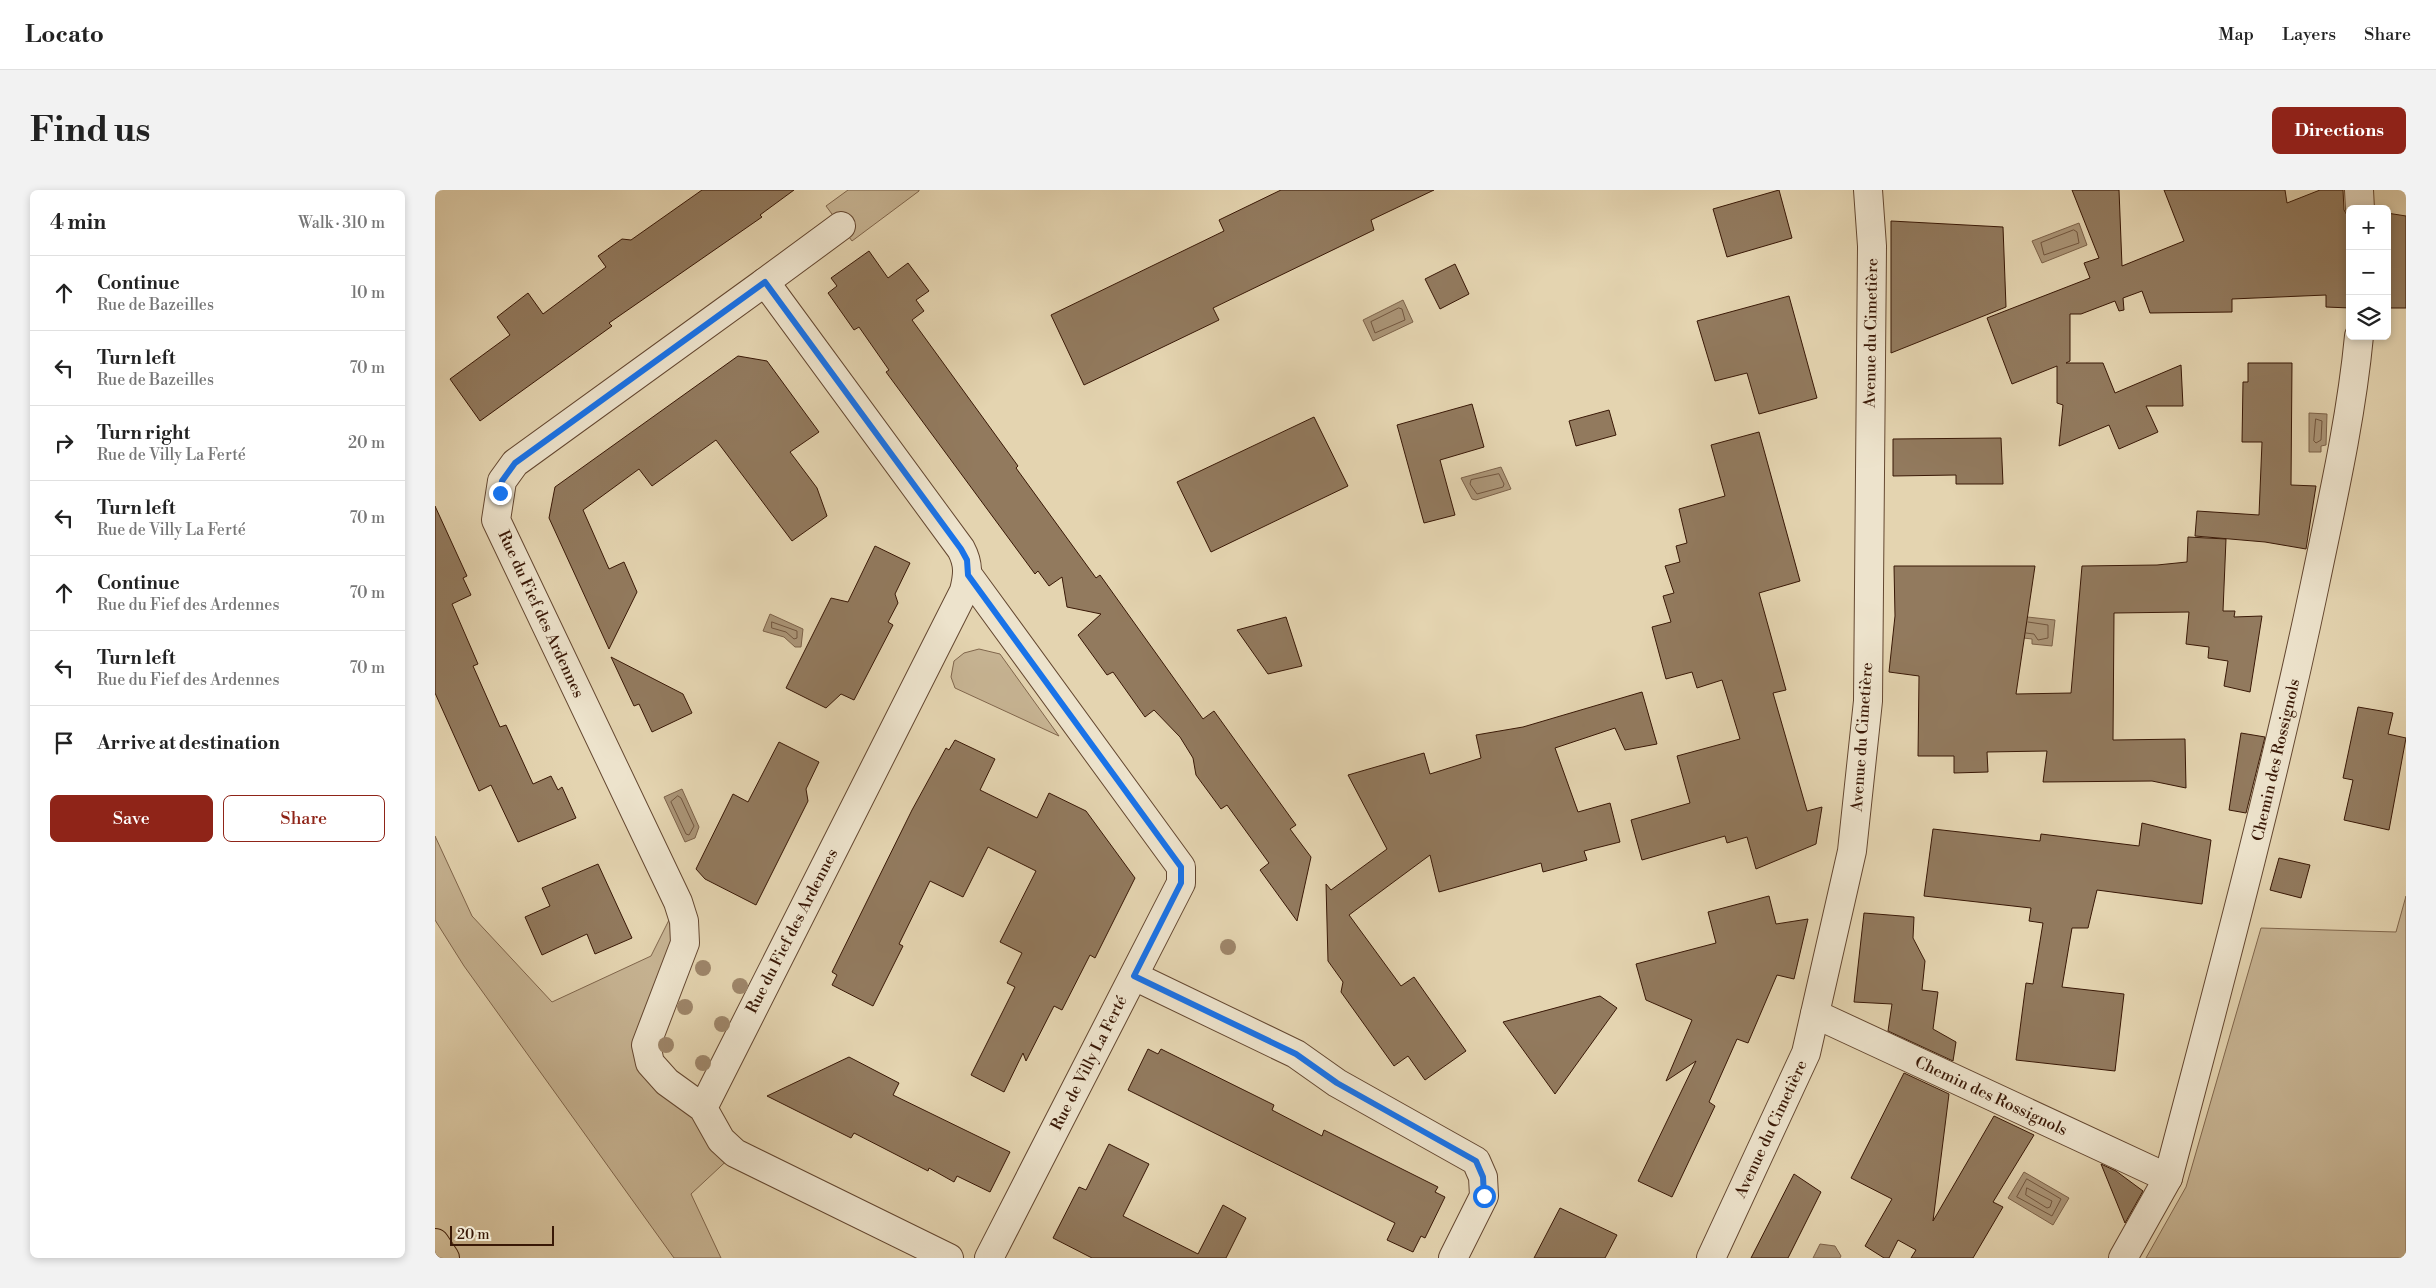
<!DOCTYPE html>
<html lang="en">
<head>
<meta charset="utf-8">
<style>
  :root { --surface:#fff; --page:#f2f2f2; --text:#222; --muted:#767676; --line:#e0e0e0; --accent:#8f2418 }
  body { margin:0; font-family:"Libre Bodoni",serif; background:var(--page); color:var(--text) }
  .controls { position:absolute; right:15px; top:15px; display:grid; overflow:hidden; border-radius:8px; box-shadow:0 2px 8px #0003 }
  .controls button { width:45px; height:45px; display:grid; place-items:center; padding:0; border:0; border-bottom:1px solid var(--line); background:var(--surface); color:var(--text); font:25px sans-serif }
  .scale { position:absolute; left:15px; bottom:12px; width:104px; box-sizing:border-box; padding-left:5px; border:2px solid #391806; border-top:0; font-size:14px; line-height:18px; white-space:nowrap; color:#391806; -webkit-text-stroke:4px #ede3cc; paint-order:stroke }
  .stop { position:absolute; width:15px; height:15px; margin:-11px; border:4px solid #1a73e8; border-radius:50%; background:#fff }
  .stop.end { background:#1a73e8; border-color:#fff; box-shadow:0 1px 5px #0008 }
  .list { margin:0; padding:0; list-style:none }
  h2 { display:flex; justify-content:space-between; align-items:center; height:65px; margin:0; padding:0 20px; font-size:21px }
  h2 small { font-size:16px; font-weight:400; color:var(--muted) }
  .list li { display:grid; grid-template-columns:32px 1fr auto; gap:15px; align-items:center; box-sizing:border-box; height:75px; padding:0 20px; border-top:1px solid var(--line) }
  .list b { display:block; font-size:19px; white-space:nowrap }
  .list p { margin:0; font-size:16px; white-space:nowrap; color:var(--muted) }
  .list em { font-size:16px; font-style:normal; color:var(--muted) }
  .actions { display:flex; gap:10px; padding:15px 20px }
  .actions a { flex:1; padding:11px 0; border:1px solid var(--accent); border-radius:8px; text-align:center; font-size:18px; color:var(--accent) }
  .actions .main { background:var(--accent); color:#fff }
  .icon { flex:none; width:28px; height:28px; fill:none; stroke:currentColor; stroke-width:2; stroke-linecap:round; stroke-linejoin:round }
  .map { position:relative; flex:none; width:1971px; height:1068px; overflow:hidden; border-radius:8px }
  header { display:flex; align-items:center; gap:30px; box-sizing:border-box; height:70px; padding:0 25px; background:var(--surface); border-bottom:1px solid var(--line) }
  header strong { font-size:24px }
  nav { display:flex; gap:28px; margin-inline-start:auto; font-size:18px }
  .intro { display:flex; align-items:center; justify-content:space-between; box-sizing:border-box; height:120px; padding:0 30px }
  h1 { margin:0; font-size:35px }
  .button { padding:12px 22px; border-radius:8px; background:var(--accent); color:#fff; font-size:18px; font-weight:700 }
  main { display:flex; gap:30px; padding:0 30px }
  aside { flex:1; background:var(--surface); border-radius:8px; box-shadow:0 2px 8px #0003 }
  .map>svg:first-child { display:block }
  .green { fill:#c7b493; stroke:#80664c }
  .water { fill:#aa9476; stroke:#7d6249 }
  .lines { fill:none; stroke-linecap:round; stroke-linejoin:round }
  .shore { stroke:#72563e; stroke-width:1 }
  .building { fill:#927a5e; stroke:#391806 }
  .minor-casing { stroke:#644730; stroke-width:30 }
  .highway-casing { stroke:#391806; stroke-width:30 }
  .minor { stroke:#ede3cc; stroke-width:28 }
  .highway { stroke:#e4d4b0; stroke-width:28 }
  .tree { fill:#9e866a }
  .route { stroke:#1a73e8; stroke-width:6 }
  .labels { text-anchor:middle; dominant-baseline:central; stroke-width:4; stroke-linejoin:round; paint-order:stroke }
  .street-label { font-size:16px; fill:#391806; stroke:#ede3cc }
</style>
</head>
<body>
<header>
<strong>Locato</strong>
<nav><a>Map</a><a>Layers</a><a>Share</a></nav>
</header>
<div class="intro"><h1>Find us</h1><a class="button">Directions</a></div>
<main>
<aside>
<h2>4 min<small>Walk · 310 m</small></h2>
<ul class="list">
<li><svg class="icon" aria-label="ahead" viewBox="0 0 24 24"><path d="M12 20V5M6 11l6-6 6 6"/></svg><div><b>Continue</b><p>Rue de Bazeilles</p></div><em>10 m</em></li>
<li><svg class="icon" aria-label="left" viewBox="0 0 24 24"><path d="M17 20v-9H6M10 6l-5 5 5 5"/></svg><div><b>Turn left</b><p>Rue de Bazeilles</p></div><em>70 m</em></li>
<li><svg class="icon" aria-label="right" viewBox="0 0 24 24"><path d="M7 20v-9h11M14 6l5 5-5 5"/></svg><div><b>Turn right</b><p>Rue de Villy La Ferté</p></div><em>20 m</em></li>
<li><svg class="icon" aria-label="left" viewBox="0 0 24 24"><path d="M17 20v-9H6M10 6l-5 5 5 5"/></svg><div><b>Turn left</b><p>Rue de Villy La Ferté</p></div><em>70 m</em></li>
<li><svg class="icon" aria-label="ahead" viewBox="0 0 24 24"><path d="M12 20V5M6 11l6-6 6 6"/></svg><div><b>Continue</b><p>Rue du Fief des Ardennes</p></div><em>70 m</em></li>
<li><svg class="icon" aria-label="left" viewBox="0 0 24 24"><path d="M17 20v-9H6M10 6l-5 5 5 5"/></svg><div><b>Turn left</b><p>Rue du Fief des Ardennes</p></div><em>70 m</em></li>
<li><svg class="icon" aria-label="arrive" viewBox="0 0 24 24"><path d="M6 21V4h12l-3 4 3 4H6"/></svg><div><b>Arrive at destination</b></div></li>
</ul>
<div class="actions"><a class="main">Save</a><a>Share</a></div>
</aside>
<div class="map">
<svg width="1971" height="1068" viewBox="0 0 1971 1068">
  <rect width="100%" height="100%" fill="#e4d4b0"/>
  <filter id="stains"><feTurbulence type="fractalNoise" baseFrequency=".004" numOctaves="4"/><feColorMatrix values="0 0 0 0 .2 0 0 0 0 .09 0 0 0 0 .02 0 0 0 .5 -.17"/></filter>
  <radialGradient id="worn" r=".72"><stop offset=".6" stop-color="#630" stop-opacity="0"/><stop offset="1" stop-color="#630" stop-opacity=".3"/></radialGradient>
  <g class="green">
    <polygon points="413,0 484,0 484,1 417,51 391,16"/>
    <polygon points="544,459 565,464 624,546 520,498 516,487 519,471 529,463"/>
    <polygon points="0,646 37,726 117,812 216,766 243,712 249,731 211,855 300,963 256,1004 286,1068 239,1068 29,776 0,730"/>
    <polygon points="1971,706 1971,1068 1711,1068 1751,997 1826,738 1961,742"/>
  </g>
  <g class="water">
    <polygon points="1644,33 1652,55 1607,73 1597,51"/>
    <polygon points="968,110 978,132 938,151 928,130"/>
    <polygon points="1874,223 1892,224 1891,255 1886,256 1886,262 1874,262"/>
    <polygon points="1066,277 1076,299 1041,310 1037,309 1026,288"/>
    <polygon points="335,424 368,439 366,457 360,457 349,447 328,441"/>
    <polygon points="1574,425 1620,430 1617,456 1597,454 1597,449 1572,446"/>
    <polygon points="247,599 264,637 260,648 250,652 229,607"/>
    <polygon points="1589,982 1634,1008 1618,1035 1573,1008"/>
    <polygon points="1385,1054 1400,1056 1406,1066 1405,1068 1378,1068"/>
  </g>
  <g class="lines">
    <g class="shore">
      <polygon points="1639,40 1642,42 1644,53 1609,65 1606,53"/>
      <polygon points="964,118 967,119 970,130 940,143 936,132"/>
      <polygon points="1881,229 1887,231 1886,250 1881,253 1879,251"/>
      <polygon points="1064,284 1069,294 1068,297 1042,304 1035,294 1036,290"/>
      <polygon points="337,432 362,441 362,448 359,449 351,442 337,438"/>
      <polyline points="1591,443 1599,444 1603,450 1613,448 1613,435 1593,432"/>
      <polygon points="243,606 246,608 259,636 254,645 251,644 236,612"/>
      <polygon points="1592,989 1626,1009 1617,1026 1582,1007"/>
      <polygon points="1592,998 1617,1011 1615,1017 1612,1018 1591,1005"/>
    </g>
  </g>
  <g class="building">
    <polygon points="267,0 359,0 325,25 327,27 174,133 177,136 45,231 15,189 75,145 62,127 93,103 108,124 171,77 163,66 187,49 196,50"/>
    <polygon points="846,0 999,0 936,30 939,40 778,118 784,130 649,195 616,125 789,41 784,30"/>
    <polygon points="1344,0 1357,48 1292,67 1278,19"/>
    <polygon points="1637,0 1684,0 1687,76 1749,51 1729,0 1850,0 1852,13 1885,0 1908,0 1909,20 1915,30 1915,118 1891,117 1891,105 1797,109 1797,122 1715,123 1707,101 1688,108 1689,120 1684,121 1680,111 1646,124 1635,124 1635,171 1631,173 1668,173 1680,203 1746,175 1748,216 1711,216 1723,242 1684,259 1674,235 1624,256 1628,215 1622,213 1622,176 1577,194 1552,128 1655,88 1649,73 1664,68"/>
    <polygon points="1952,23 1971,26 1971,118 1952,118"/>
    <polygon points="1456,31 1568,37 1571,117 1456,163"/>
    <polygon points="434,61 453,88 473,73 494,101 481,110 489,121 477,130 583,276 581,278 661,388 665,385 768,529 779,521 861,635 855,639 876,667 862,731 825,680 834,673 792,615 786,619 761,585 758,568 745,547 719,520 710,527 678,482 672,485 643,445 666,424 632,417 627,387 614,396 603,381 600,384 451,182 454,180 424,137 419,140 393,103 402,96 396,88"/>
    <polygon points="1020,74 1034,104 1005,119 990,89"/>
    <polygon points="1354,106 1382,208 1324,224 1312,183 1280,191 1262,131"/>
    <polygon points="303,166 332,171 384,242 355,262 382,298 392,326 357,351 281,250 217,296 204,279 148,320 174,379 189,372 202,402 174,459 114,328 120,297"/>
    <polygon points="1813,173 1857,173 1856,295 1881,296 1871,359 1830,352 1760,346 1762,321 1824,325 1827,252 1807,252 1808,192 1813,192"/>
    <polygon points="1037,214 1049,257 1005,270 1020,325 989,333 962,235"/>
    <polygon points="1174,220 1181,245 1141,256 1134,231"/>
    <polygon points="879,227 913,296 776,362 742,292"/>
    <polygon points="1324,242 1365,391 1324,403 1351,500 1338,503 1372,621 1387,617 1381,654 1321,679 1312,647 1292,653 1290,646 1207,670 1196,630 1255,613 1242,566 1305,549 1287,490 1262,498 1257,482 1231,489 1217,437 1236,432 1228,406 1239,403 1230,376 1245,372 1241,356 1252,353 1244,319 1290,306 1276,255"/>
    <polygon points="1566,248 1568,294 1521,294 1521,285 1458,286 1458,249"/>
    <polygon points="0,316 32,386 28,388 36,405 17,414 43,474 38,476 65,537 71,535 98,594 116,586 123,600 127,597 141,628 83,652 56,595 44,601 0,503"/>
    <polygon points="1753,347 1791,349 1788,421 1800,421 1799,427 1827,426 1815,502 1789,496 1793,471 1773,468 1774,457 1751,454 1754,422 1679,423 1678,550 1750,549 1751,598 1717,591 1608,592 1612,561 1552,562 1553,582 1519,583 1519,566 1483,566 1484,486 1454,482 1460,426 1459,376 1600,376 1581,504 1636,503 1647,376 1722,375 1752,372"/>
    <polygon points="440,356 475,373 460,404 463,413 453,432 458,435 419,510 406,504 391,518 351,498 396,408 413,412"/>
    <polygon points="851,427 867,476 833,484 802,440"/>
    <polygon points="176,467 248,504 257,523 217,542 204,514 199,516"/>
    <polygon points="1207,502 1222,554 1190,560 1180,538 1120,558 1143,622 1175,613 1185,652 1149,661 1152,670 1108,682 1106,673 1004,702 995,665 914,725 966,796 979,787 1031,861 990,890 973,866 959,876 906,802 908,792 893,771 891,694 896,700 952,659 913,585 989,563 995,584 1046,568 1041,545 1088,537"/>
    <polygon points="1923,517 1958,523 1953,544 1971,548 1954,640 1909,630 1918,590 1908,588"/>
    <polygon points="1806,543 1830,547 1811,623 1794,620"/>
    <polygon points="520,550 560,569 545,600 602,628 614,603 651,621 700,688 660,768 655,765 627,820 619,816 591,871 588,863 569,902 536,885 580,797 572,793 587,763 565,752 601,681 553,657 528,707 495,691 464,754 468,756 438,816 397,795 402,785 397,782 477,620 511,558 514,560"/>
    <polygon points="344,552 384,572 371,599 373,611 321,715 270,689 261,679 298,604 313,612"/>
    <polygon points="1707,633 1776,650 1767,714 1662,700 1653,738 1637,738 1627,797 1689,804 1680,881 1581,870 1591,793 1598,794 1608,733 1594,731 1596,718 1489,706 1498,639 1605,651 1606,644 1704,656"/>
    <polygon points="1844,668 1875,675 1866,708 1835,700"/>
    <polygon points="163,674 197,748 160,764 152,744 107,765 90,727 115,716 107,698"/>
    <polygon points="1334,706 1341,734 1373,729 1359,789 1342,785 1313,853 1302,849 1274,912 1280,916 1237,1007 1203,991 1261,871 1231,891 1257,830 1211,810 1201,774 1281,753 1273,722"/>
    <polygon points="1429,723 1479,727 1478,748 1490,771 1487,800 1503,802 1498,839 1521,852 1518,871 1453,841 1457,814 1419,812"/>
    <polygon points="1165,806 1182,818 1120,904 1068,832"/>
    <polygon points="713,859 723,864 726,859 839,915 837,920 887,946 889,940 1003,997 1000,1002 1010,1007 990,1048 986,1046 978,1062 952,1050 960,1033 693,900"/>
    <polygon points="414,867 464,893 458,905 575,962 555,1002 522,986 519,992 494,978 493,981 419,943 416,948 332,906"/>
    <polygon points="1469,883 1514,904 1498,1031 1559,926 1599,945 1558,1012 1568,1017 1538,1068 1476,1068 1481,1060 1463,1050 1454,1068 1449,1068 1430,1056 1457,1009 1416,988"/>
    <polygon points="674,954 714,974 688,1026 763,1064 788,1015 811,1028 791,1068 657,1068 618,1048 644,997 651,1000"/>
    <polygon points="1666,974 1681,981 1708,1001 1690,1033"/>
    <polygon points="1359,984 1386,1002 1353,1068 1316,1068"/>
    <polygon points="1125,1018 1182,1045 1170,1068 1099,1068"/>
  </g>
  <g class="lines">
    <g class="minor-casing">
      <g id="minor">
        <polyline points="1924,0 1925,19"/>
        <polyline points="330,92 406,36"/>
        <polyline points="533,385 746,677 746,693 554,1068"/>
        <polyline points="699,786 861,864 902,893 1041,971 1048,987 1049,1006 1018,1068"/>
        <path d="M1380,824L1733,988C1785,791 1838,594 1880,394C1897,312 1916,230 1924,146"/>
        <path d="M268,918L529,401C533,385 534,374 526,359L330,92L80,273L67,291L61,330L243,712L249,731L250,753L211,855L215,873L232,892L268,918L286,950L300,963L514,1068"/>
        <polyline points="1276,1068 1371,863 1417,661 1433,511 1437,56 1433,0"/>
        <polyline points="1688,1068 1733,988"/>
      </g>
    </g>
    <g class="highway-casing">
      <polyline id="highway" points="0,1053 10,1068"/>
    </g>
    <use href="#minor" class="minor"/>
    <use href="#highway" class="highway"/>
  </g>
  <g class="tree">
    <circle cx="793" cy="757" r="8"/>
    <circle cx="268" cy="778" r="8"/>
    <circle cx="305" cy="796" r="8"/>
    <circle cx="250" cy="817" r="8"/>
    <circle cx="287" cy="834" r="8"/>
    <circle cx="231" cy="855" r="8"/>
    <circle cx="268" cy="873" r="8"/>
  </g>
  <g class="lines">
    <polyline class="route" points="65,303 67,291 80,273 330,92 526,359 532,370 533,385 746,677 746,693 699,786 861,864 902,893 1041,971 1048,987 1049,1006"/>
  </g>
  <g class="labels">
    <g class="street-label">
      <text transform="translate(1436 143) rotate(-89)">Avenue du Cimetière</text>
      <text transform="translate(106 424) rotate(65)">Rue du Fief des Ardennes</text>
      <text transform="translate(1427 547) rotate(-86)">Avenue du Cimetière</text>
      <text transform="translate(1841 570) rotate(-77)">Chemin des Rossignols</text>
      <text transform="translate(357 741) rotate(-63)">Rue du Fief des Ardennes</text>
      <text transform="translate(654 873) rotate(-63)">Rue de Villy La Ferté</text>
      <text transform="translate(1556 906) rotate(25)">Chemin des Rossignols</text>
      <text transform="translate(1336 939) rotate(-65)">Avenue du Cimetière</text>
    </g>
  </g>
  <rect width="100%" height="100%" filter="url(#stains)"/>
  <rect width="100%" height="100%" fill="url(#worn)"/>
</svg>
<div class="controls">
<button>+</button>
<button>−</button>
<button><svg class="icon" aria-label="layers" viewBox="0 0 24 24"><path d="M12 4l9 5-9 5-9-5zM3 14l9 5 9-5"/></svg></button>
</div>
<div class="scale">20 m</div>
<div class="stop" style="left:1049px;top:1006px"></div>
<div class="stop end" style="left:65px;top:303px"></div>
</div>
</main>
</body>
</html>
